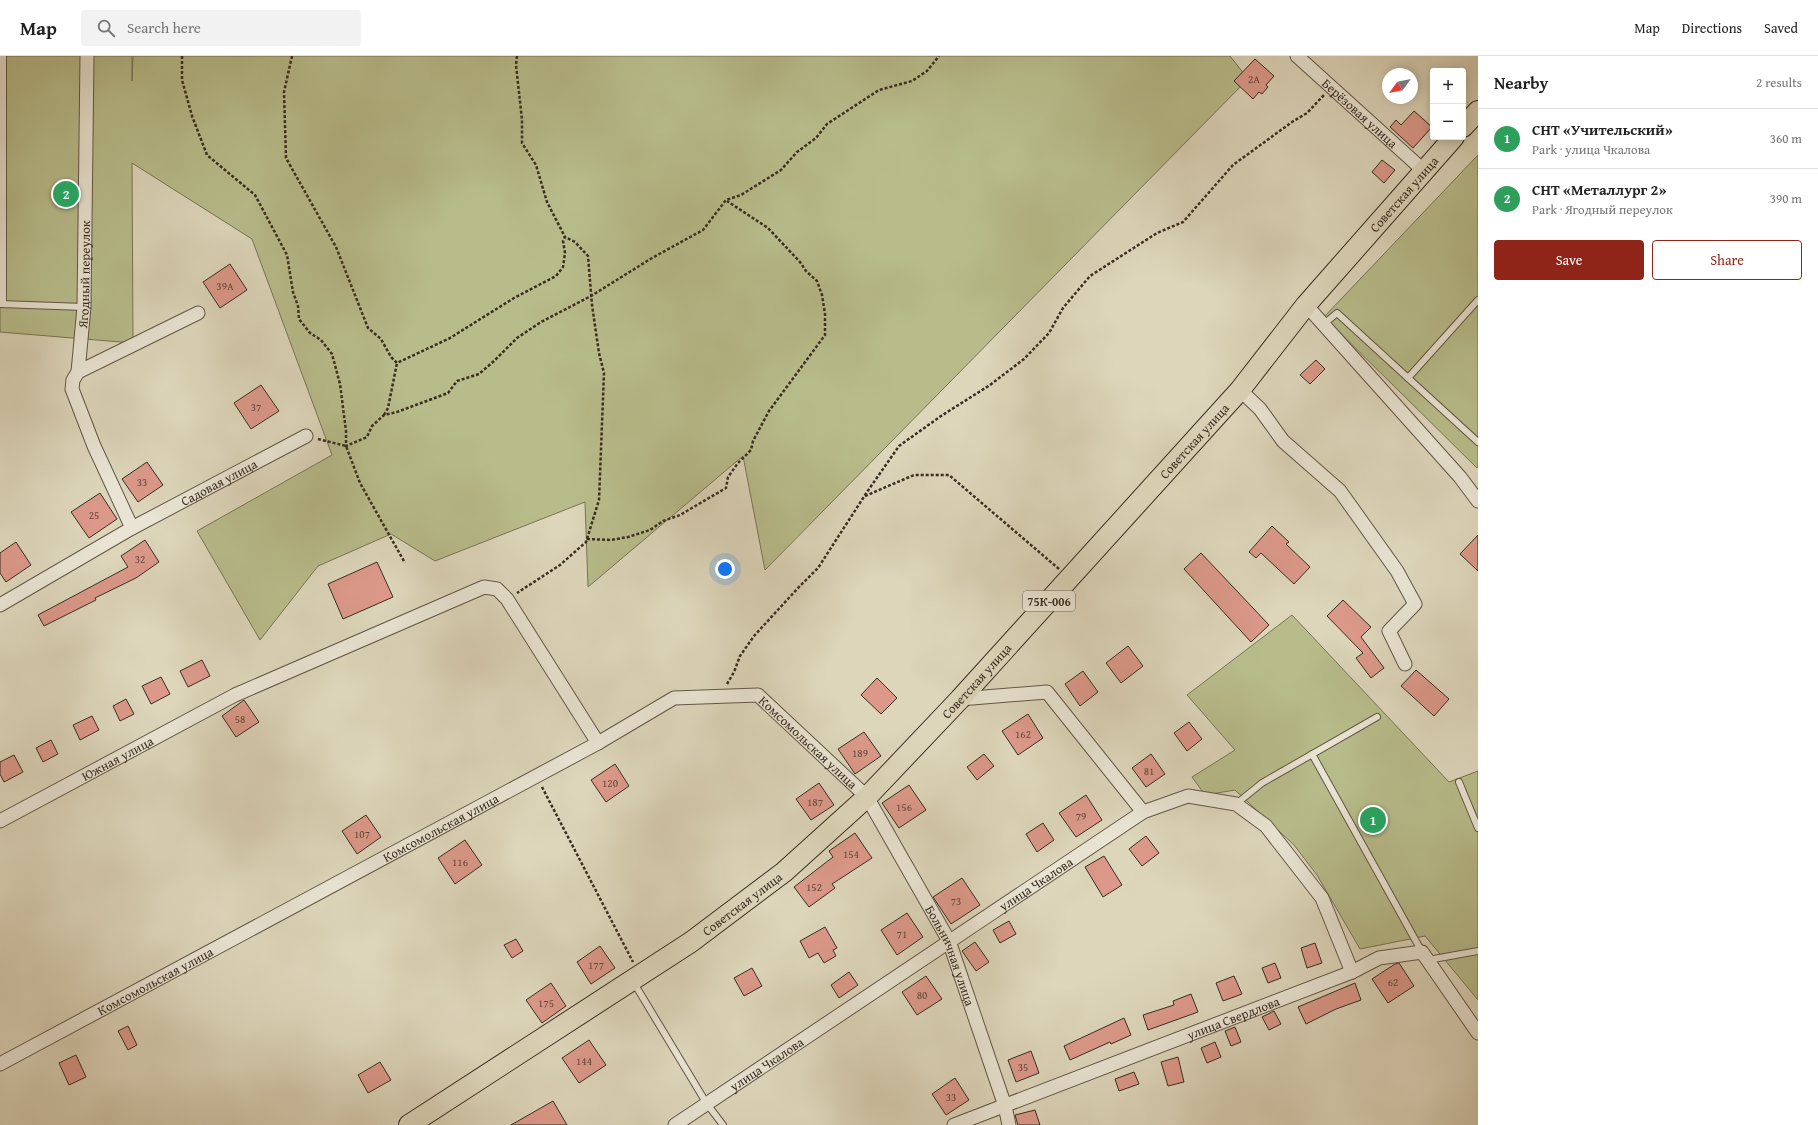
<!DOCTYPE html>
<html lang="en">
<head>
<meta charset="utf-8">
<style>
  :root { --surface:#fff; --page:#f2f2f2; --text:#222; --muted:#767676; --line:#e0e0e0; --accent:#8f2418 }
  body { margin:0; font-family:"Gentium Book Plus",serif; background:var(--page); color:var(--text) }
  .controls { position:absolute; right:12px; top:12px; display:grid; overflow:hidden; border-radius:4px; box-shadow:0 2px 10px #0003 }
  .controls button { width:36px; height:36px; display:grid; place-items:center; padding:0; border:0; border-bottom:1px solid var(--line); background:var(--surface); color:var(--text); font:20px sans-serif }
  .compass { position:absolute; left:1382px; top:12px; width:36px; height:36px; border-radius:50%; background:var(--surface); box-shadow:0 2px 10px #0003; rotate:237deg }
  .you { position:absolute; left:725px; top:513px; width:14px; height:14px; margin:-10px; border:3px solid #fff; border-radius:50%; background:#1a73e8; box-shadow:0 0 0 6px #1a73e833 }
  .badge { display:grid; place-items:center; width:26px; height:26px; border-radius:50%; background:var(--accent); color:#fff; font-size:13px; font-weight:700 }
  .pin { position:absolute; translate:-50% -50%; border:2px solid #fff; box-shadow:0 1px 4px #0006 }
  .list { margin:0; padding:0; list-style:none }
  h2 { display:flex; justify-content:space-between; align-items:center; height:52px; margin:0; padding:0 16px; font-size:17px }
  h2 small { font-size:13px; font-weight:400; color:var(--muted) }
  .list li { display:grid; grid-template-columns:26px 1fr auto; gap:12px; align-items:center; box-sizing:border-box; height:60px; padding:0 16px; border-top:1px solid var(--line) }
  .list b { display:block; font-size:15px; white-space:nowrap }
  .list p { margin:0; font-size:13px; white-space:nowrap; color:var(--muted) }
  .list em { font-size:13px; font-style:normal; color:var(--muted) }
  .actions { display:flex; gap:8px; padding:12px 16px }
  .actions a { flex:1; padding:9px 0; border:1px solid var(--accent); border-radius:4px; text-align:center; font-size:14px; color:var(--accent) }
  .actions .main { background:var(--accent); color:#fff }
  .icon { flex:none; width:22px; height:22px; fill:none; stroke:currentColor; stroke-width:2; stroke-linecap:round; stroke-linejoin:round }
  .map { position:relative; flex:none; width:1478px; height:1069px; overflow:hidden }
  header { display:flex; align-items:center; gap:24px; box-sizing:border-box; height:56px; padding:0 20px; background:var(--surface); border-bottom:1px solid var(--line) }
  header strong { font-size:19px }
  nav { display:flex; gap:22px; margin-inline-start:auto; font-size:14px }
  .search { width:280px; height:36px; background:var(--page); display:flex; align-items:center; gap:10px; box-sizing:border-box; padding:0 14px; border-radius:4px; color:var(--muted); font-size:15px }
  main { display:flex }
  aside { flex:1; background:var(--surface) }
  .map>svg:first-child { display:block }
  .green { fill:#b8bc8b; stroke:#787456 }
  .building { fill:#dc998a; stroke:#392d21 }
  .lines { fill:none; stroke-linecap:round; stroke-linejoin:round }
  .service-casing { stroke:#625748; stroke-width:8 }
  .minor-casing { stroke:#625748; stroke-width:15 }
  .primary-casing { stroke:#392d21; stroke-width:22 }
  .path { stroke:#392d21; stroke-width:2.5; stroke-dasharray:3 2; stroke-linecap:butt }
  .service { stroke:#e9e4d3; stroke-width:6 }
  .minor { stroke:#e9e4d3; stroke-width:13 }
  .primary { stroke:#ddd6bb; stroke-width:20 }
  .labels { text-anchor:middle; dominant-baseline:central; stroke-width:3.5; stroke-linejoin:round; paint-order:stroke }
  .number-label { font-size:11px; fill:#62483b }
  .shield { fill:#e9e4d3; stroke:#6e6456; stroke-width:1 }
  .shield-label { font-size:12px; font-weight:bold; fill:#392d21 }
  .street-label { font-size:13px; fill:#392d21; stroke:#e9e4d3 }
</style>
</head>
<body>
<header>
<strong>Map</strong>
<div class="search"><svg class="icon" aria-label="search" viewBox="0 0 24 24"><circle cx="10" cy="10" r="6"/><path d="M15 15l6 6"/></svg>Search here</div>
<nav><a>Map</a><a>Directions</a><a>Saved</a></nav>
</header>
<main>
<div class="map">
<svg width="1478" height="1069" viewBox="0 0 1478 1069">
  <rect width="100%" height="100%" fill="#ddd6bb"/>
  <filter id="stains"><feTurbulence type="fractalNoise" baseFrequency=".005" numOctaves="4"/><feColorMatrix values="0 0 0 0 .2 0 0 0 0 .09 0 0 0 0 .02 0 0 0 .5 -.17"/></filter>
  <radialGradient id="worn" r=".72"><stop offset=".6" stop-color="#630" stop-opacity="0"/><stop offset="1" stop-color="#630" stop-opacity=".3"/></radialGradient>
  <g class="green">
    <polygon points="0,0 132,0 132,25 133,0 1230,0 1248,23 765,514 743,400 588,531 585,446 435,505 391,478 318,510 260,584 197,475 332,399 252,183 132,107 133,287 0,276"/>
    <polygon points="1478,99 1478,410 1477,412 1324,261"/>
    <polygon points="1292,559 1449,726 1478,715 1478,944 1425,880 1360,893 1317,819 1294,789 1235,734 1205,739 1192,721 1235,694 1187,639"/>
  </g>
  <g class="building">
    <polygon points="1255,3 1274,20 1266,29 1268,31 1262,38 1259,36 1253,43 1234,25"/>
    <polygon points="1414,55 1432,71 1413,92 1390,71 1396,64 1401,69"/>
    <polygon points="1382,104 1395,114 1384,127 1372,116"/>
    <polygon points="230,208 247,234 220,252 203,226"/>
    <polygon points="1316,304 1325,313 1310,328 1300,319"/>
    <polygon points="261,329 279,355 251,373 234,347"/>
    <polygon points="147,406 163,429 138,446 122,423"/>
    <polygon points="100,437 117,463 89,482 71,456"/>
    <polygon points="1272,470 1289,486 1286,488 1310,511 1294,528 1261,497 1256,502 1249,496"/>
    <polygon points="1478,479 1478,515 1460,498"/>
    <polygon points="145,484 159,506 136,522 95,542 96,544 44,570 38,559 128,511 121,500"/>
    <polygon points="16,486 31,509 6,526 0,517 0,497"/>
    <polygon points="1201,497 1269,569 1251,586 1184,513"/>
    <polygon points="377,506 393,541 343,563 328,528"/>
    <polygon points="1343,544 1371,571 1361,581 1384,612 1371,622 1356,602 1363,597 1327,560"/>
    <polygon points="1128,590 1143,610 1121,627 1106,607"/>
    <polygon points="202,604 210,620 188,631 180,615"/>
    <polygon points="1416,614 1449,643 1434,660 1401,630"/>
    <polygon points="1083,615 1098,636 1080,650 1065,628"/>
    <polygon points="161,621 170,638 151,648 142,630"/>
    <polygon points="877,622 897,642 881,658 861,639"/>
    <polygon points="126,643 134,658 120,665 113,650"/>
    <polygon points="244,644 259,666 236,681 222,660"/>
    <polygon points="1028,658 1043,682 1018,699 1002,675"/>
    <polygon points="92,660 99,674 80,684 73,669"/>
    <polygon points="1189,666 1202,683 1187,695 1174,677"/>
    <polygon points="864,676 881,700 855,718 838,693"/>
    <polygon points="51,684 58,698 43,706 36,692"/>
    <polygon points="984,698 994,710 977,724 967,711"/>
    <polygon points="1151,698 1165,718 1146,731 1132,712"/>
    <polygon points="14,699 23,716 4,726 0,718 0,706"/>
    <polygon points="615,708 629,730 606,746 591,724"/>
    <polygon points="819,727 834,749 811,764 796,743"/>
    <polygon points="909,729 926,754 899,772 882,747"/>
    <polygon points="1086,739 1102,764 1076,781 1059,757"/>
    <polygon points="366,759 381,781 357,798 342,775"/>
    <polygon points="1043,767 1054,784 1037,796 1026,778"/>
    <polygon points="855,777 872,802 832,828 835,832 809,851 794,831 833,801 829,795"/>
    <polygon points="1146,780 1159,797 1142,810 1129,793"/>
    <polygon points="465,784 482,809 455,828 438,802"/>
    <polygon points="1104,800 1122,829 1103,841 1085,811"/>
    <polygon points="962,822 980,849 951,868 933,841"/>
    <polygon points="907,857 923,881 897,899 881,874"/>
    <polygon points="1009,865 1016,878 1000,887 993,874"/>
    <polygon points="825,871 837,892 833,894 836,900 824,907 818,897 809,902 800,885"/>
    <polygon points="516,883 523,895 512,902 504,889"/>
    <polygon points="975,886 989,906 976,915 962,895"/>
    <polygon points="1315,887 1322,907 1307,912 1301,892"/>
    <polygon points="600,890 615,912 591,928 577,906"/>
    <polygon points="1275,907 1281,922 1268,927 1262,912"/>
    <polygon points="1399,907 1414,930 1388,947 1372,923 1395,908"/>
    <polygon points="752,912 762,930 744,940 734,922"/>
    <polygon points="849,916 858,929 839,942 831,929"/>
    <polygon points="926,920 942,943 917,959 902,936"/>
    <polygon points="1234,920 1242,938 1223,945 1216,927"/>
    <polygon points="551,927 566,950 542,967 526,944"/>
    <polygon points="1355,927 1361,944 1336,953 1306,968 1298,951"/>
    <polygon points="1191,938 1198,956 1148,974 1143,959 1174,949 1173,945"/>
    <polygon points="1274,955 1281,968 1269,974 1262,961"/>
    <polygon points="1124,962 1131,979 1111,988 1110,986 1070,1004 1064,990"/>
    <polygon points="128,970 137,989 128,994 118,975"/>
    <polygon points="1235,971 1241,986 1231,990 1225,975"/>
    <polygon points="589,984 606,1009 579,1027 562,1002"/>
    <polygon points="1215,986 1221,1001 1207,1007 1201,992"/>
    <polygon points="1031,995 1039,1017 1016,1026 1008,1004"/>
    <polygon points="76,999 86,1021 69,1029 59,1007"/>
    <polygon points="1178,1001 1184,1026 1168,1030 1161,1006"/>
    <polygon points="380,1006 391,1024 368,1037 358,1019"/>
    <polygon points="1134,1016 1139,1028 1119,1035 1115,1023"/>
    <polygon points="955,1022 969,1044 946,1059 932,1038"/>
    <polygon points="553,1045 567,1069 511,1069"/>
    <polygon points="1035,1054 1040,1069 1018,1069 1015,1059"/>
  </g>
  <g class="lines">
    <g class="service-casing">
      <g id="service">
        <polyline points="0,248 84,251"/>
        <polyline points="3,248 3,0"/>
        <polyline points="1324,268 1337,257 1478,386"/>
        <polyline points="1408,322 1478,244"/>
        <polyline points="1312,698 1422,896"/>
        <polyline points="1459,726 1478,772"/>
        <polyline points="1236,748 1262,727 1377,661"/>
        <polyline points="1428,904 1478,895"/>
        <polyline points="634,927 707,1048 723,1069"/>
      </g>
    </g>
    <g class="minor-casing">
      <g id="minor">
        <path id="s1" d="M1297,0L1423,114"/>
        <polyline points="1306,249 1460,421 1478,445"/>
        <path id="s2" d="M78,316L84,251L87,0"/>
        <polyline points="1240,334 1260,353 1283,385 1340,435 1397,515 1415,548 1389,575 1405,608"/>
        <polyline points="132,472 94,390 72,333 73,324 78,316 198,257"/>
        <path id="s3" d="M0,549L132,472L306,380"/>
        <polyline points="960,643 1047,636 1143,756"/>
        <path id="s4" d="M0,765L235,639L484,531L497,533L507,543L598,687"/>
        <path id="s5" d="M0,1008L598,687L674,642L758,639L867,741L949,885L1005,1050L1009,1069"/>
        <path id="s6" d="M675,1069L1143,756L1188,740L1236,748L1266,770L1322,842L1352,916"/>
        <path id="s7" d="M954,1069L1352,916L1379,902L1422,896L1478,977"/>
      </g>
    </g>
    <g class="primary-casing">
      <g id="primary">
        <polyline points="1463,71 1478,55"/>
        <path id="s8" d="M409,1069L691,886L784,816L867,741L960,643L1240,334L1306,249L1454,81"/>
      </g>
    </g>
    <g class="path">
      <polyline points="182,0 182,24 192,60 207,99 255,139 287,199 293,236 298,250 299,263 310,277 321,284 332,298 340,328 346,375 346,390 367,381 372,370 384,359 397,356 448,337 457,325 479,318 494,305 517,282 541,266 591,240 652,202 703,174 726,144 741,139 781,114 797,96 816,82 827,68 879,34 912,25 927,15 939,0"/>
      <polyline points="292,0 284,36 286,102 336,191 368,272 381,283 391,301 397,307 450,282 514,242 556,220 563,211 565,197 563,185 565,181 575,186 588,200 592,249 599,297 604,317 599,444 586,486 560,509 517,537"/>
      <polyline points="517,0 516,9 522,64 522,87 536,109 547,146 565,181"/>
      <polyline points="384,359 388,352 397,307"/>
      <polyline points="318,383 346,390 360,427 405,507"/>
      <polyline points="865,440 914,419 949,419 1059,513"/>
      <polyline points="587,483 611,484 628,481 650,474 663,465 680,459 726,432 728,421 738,407 751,394 753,385 769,355 825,279 825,258 822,239 817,225 806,215 800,206 768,172 727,145"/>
      <polyline points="727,628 734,616 740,600 754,580 798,532 818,512 867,436 899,390 941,360 990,329 1024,303 1049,277 1063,252 1090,220 1157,177 1183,166 1233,109 1292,66 1307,57 1324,39"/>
      <polyline points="542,731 633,906"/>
    </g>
    <use href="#service" class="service"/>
    <use href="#minor" class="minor"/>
    <use href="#primary" class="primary"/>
  </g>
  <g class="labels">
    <g class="number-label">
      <text x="1254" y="23">2А</text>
      <text x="225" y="230">39А</text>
      <text x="256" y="351">37</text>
      <text x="142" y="426">33</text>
      <text x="94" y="459">25</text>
      <text x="140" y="503">32</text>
      <text x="240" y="663">58</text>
      <text x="1023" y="678">162</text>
      <text x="860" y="697">189</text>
      <text x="1149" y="715">81</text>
      <text x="610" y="727">120</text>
      <text x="815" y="746">187</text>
      <text x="904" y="751">156</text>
      <text x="1081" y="760">79</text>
      <text x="362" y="778">107</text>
      <text x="851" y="798">154</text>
      <text x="460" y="806">116</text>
      <text x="814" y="831">152</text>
      <text x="956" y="845">73</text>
      <text x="902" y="878">71</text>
      <text x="596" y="909">177</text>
      <text x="1393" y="926">62</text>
      <text x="922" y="939">80</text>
      <text x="546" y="947">175</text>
      <text x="584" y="1005">144</text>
      <text x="1023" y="1011">35</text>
      <text x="951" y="1041">33</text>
    </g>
    <rect class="shield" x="1023" y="535" width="52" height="20" rx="3"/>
    <g class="shield-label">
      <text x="1049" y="545">75К-006</text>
    </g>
    <g class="street-label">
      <text stroke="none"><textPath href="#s1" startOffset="85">Берёзовая улица</textPath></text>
      <text stroke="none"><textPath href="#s8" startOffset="1372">Советская улица</textPath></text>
      <text stroke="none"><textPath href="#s2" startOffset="98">Ягодный переулок</textPath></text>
      <text stroke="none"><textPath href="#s8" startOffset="1048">Советская улица</textPath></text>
      <text stroke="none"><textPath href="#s3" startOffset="251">Садовая улица</textPath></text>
      <text stroke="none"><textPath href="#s8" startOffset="724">Советская улица</textPath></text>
      <text stroke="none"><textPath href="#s5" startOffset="920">Комсомольская улица</textPath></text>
      <text stroke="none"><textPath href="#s4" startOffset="133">Южная улица</textPath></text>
      <text stroke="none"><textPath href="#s5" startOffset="500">Комсомольская улица</textPath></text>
      <text stroke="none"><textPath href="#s6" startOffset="434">улица Чкалова</textPath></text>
      <text stroke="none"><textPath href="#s8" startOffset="400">Советская улица</textPath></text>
      <text stroke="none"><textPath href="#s5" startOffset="1180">Больничная улица</textPath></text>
      <text stroke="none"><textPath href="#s5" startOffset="176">Комсомольская улица</textPath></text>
      <text stroke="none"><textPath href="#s7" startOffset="299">улица Свердлова</textPath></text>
      <text stroke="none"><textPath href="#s6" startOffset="110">улица Чкалова</textPath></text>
    </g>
  </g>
  <rect width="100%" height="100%" filter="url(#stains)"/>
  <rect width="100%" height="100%" fill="url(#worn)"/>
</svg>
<div class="controls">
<button>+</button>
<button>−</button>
</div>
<svg class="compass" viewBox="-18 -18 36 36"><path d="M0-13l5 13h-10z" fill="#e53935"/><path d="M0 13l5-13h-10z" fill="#767676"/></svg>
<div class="you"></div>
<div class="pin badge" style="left:1373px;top:764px;background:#2e9e5b">1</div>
<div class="pin badge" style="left:66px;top:138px;background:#2e9e5b">2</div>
</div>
<aside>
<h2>Nearby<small>2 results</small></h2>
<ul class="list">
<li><span class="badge" style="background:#2e9e5b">1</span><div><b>СНТ «Учительский»</b><p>Park · улица Чкалова</p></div><em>360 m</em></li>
<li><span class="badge" style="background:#2e9e5b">2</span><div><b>СНТ «Металлург 2»</b><p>Park · Ягодный переулок</p></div><em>390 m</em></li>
</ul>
<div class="actions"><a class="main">Save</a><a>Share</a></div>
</aside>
</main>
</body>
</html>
